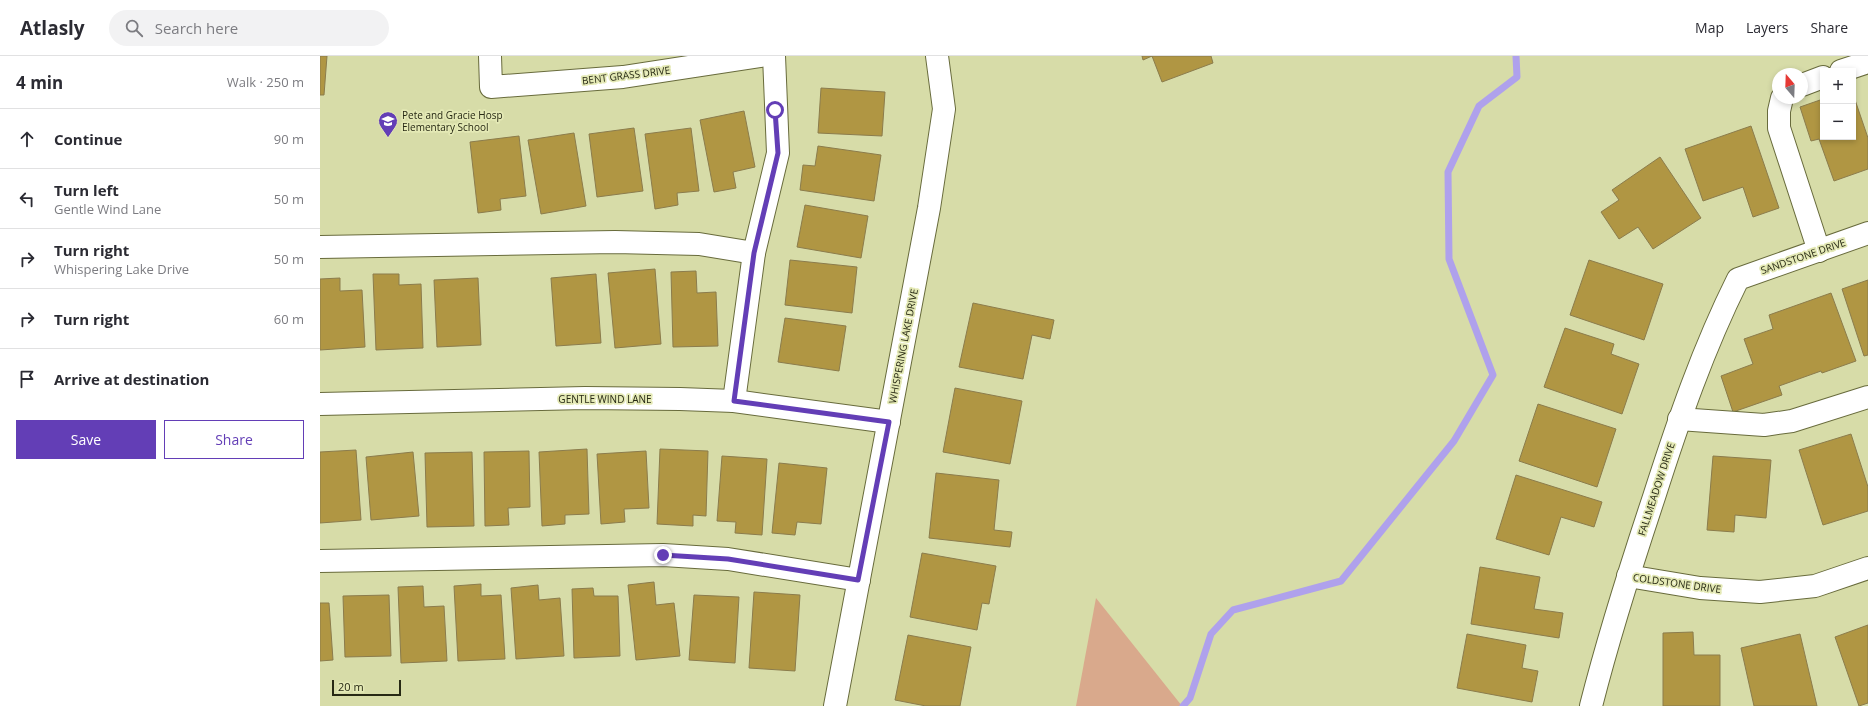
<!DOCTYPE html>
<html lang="en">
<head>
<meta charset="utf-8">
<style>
  :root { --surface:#fff; --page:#f2f2f3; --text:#2b2b33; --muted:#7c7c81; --line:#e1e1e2; --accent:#633eb6 }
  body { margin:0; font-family:"Open Sans",sans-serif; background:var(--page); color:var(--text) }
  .controls { position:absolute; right:12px; top:12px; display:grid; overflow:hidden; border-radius:0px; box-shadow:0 2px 6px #0003 }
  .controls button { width:36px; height:36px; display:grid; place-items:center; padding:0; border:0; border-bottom:1px solid var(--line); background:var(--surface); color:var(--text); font:20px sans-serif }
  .compass { position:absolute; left:1452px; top:12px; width:36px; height:36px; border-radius:50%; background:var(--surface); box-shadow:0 2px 6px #0003; rotate:341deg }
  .scale { position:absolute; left:12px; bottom:10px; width:69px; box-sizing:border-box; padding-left:4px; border:2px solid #272914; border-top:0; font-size:11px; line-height:14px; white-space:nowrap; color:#272914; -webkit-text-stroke:3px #e4e9b5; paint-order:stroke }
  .stop { position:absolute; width:12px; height:12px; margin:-9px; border:3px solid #633eb6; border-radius:50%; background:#fff }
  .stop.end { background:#633eb6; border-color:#fff; box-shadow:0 1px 4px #0008 }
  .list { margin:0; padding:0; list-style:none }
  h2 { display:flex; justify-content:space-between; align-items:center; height:52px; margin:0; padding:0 16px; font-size:17px }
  h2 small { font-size:13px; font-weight:400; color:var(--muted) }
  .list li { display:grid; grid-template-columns:26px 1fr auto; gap:12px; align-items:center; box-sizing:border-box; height:60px; padding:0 16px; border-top:1px solid var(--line) }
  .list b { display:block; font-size:15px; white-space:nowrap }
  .list p { margin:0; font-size:13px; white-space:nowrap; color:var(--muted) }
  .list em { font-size:13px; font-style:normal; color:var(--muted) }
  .actions { display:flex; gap:8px; padding:12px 16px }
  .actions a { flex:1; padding:9px 0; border:1px solid var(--accent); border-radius:0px; text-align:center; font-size:14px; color:var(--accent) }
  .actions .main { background:var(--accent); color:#fff }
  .icon { flex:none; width:22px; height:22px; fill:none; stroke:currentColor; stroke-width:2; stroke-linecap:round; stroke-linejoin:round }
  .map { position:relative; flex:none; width:1548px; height:650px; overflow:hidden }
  header { display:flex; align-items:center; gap:24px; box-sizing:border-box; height:56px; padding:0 20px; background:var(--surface); border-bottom:1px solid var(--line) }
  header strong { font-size:19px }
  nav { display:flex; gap:22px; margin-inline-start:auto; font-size:14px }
  .search { width:280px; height:36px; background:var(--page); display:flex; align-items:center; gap:10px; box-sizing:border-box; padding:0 14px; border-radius:22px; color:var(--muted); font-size:15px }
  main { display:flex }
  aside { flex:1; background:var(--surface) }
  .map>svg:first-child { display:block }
  .green { fill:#d9a98c }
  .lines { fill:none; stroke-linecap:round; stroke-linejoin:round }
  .stream { stroke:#afa1ec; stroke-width:7 }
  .building { fill:#b09643; stroke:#8b7c4c }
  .minor-casing { stroke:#686b3c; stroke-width:24 }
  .minor { stroke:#fff; stroke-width:22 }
  .route { stroke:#633eb6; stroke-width:5 }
  .labels { text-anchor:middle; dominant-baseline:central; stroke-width:3.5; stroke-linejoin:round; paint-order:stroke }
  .street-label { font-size:10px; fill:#272914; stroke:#e4e9b5 }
  .poi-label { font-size:10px; fill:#272914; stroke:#e4e9b5; text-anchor:start }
</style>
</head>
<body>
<header>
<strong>Atlasly</strong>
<div class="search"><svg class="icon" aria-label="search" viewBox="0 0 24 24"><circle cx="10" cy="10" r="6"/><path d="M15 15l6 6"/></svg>Search here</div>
<nav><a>Map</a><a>Layers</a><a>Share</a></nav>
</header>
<main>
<aside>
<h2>4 min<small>Walk · 250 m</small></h2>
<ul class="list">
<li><svg class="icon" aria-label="ahead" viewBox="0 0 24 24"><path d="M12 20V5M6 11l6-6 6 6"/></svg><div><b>Continue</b></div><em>90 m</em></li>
<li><svg class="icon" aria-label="left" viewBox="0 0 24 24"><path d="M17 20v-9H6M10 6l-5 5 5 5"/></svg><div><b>Turn left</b><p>Gentle Wind Lane</p></div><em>50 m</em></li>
<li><svg class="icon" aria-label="right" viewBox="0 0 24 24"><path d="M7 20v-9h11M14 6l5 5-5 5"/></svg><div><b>Turn right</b><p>Whispering Lake Drive</p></div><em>50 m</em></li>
<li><svg class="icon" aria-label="right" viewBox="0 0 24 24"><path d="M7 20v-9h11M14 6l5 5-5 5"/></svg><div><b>Turn right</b></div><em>60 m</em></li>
<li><svg class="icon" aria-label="arrive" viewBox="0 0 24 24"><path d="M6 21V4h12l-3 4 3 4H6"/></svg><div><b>Arrive at destination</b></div></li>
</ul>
<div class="actions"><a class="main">Save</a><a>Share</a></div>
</aside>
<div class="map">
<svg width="1548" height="650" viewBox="0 0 1548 650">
  <rect width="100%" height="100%" fill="#d7dca8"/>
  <polygon class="green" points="776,542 862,650 756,650"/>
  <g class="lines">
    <polyline class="stream" points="863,650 870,642 891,578 913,554 1021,525 1134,385 1173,319 1129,203 1128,116 1159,50 1197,21 1196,0"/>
  </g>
  <g class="building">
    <polygon points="0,0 7,0 4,39 0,39"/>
    <polygon points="822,0 891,0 893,7 842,26 832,0 823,4"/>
    <polygon points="501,32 565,36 562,80 498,77"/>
    <polygon points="1533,38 1548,82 1548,113 1514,125 1499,83 1491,85 1480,51 1503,43 1503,81 1533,81"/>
    <polygon points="424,55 435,111 413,116 416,132 394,136 380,64"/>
    <polygon points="1431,70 1459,152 1433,161 1423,131 1383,145 1365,93"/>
    <polygon points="314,72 323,135 277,141 269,78"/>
    <polygon points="371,72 379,135 357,137 358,149 335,153 325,78"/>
    <polygon points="254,77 266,150 221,158 208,84"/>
    <polygon points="199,80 206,140 180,143 181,154 158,157 150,86"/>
    <polygon points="498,90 561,99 554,145 480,134 483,109 495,110"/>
    <polygon points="1340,101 1381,162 1333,193 1318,171 1299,183 1281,156 1299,144 1292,134"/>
    <polygon points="485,149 548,160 541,202 477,191"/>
    <polygon points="470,204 537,211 532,257 465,249"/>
    <polygon points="1269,204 1343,228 1324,284 1250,259"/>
    <polygon points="335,213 341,288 295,292 288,217"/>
    <polygon points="376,215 377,237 396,236 398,290 353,291 351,216"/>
    <polygon points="53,218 79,218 79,229 101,228 103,292 56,294"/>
    <polygon points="276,218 281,287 236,290 231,222"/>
    <polygon points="20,222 20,235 42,234 45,291 0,294 0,223"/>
    <polygon points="158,222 161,289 117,291 114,224"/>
    <polygon points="1548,224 1548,299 1544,300 1522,233"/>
    <polygon points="1511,237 1536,305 1502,317 1501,315 1459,330 1462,339 1413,356 1401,320 1433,308 1424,283 1453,273 1449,259"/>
    <polygon points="653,247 734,264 730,283 712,279 703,323 639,311"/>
    <polygon points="465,262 526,270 519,315 458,306"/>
    <polygon points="1245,272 1294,288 1291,298 1319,308 1302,358 1224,331"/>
    <polygon points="635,332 702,345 690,408 623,396"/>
    <polygon points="1218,348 1296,373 1277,431 1199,405"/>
    <polygon points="1531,378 1548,431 1548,455 1503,469 1479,394"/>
    <polygon points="267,393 269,458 245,459 245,468 222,470 219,396"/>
    <polygon points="340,393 388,395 386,460 373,459 373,470 337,468"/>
    <polygon points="36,394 41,464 0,467 0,396"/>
    <polygon points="209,395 210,451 188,452 189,469 165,470 164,396"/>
    <polygon points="326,395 329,452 304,453 305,466 281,468 277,398"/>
    <polygon points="93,396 99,460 51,464 46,401"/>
    <polygon points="152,396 154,470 107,471 105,397"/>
    <polygon points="402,400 447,403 442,479 415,477 416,466 397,465"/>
    <polygon points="1393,400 1451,404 1446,462 1415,459 1414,476 1387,474"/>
    <polygon points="459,407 507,412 501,468 477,466 475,479 452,477"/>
    <polygon points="616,417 679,424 674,474 692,476 690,491 609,482"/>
    <polygon points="1196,419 1282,446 1274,471 1241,461 1229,499 1176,483"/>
    <polygon points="602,497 676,510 669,548 662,547 657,574 590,561"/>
    <polygon points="1160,511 1220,521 1214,553 1243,557 1239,582 1151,568"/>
    <polygon points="334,526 336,549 354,547 360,600 316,604 308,529"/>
    <polygon points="161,528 161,540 181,539 185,603 138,605 134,530"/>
    <polygon points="218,529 219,544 240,542 244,600 196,603 191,532"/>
    <polygon points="103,530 104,551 124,550 127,605 81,607 78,531"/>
    <polygon points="273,532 274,540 298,540 300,600 254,602 252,533"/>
    <polygon points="434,536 480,539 475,615 429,612"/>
    <polygon points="69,539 71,600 25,601 23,540"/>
    <polygon points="374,539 419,541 415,607 369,604"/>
    <polygon points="0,547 9,547 13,604 0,605"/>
    <polygon points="1548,569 1548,647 1539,650 1515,581"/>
    <polygon points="1373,576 1374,599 1400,599 1400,650 1343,650 1343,577"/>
    <polygon points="1147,578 1206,589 1202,612 1218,615 1212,646 1137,632"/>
    <polygon points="1480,578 1497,650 1434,650 1421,592"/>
    <polygon points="588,579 651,591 640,650 606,650 575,644"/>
  </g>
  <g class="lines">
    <g class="minor-casing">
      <g id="minor">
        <polyline points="170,0 171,31 303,21 441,0"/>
        <polyline points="1521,15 1548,6"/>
        <polyline points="1482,29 1503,21"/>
        <polyline points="1462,42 1459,55 1459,72 1499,195"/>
        <polyline points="0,191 295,186 379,188 434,197"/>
        <polyline points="414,345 434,197 458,97 454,0"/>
        <polyline points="0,348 265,342 360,343 414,345 569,366"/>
        <polyline points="1359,363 1444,369 1472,365 1548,341"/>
        <polyline points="0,505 343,499 408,503 539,524"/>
        <polyline points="1308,520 1380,532 1440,536 1495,530 1548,512"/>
        <polyline points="515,650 609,152 624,53 617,0"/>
        <path d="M1271,650C1289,579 1311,510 1334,441C1358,366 1383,293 1418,223L1548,177"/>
      </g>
    </g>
    <use href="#minor" class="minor"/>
  </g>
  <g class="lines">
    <polyline class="route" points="343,499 408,503 538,524 569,366 414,345 434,197 458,97 455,54"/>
  </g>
  <defs>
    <g id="school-pin" transform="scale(1)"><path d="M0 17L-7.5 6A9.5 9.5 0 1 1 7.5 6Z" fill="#633eb6" stroke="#e4e9b5"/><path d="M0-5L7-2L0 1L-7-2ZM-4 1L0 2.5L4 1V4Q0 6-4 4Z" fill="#fff"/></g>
  </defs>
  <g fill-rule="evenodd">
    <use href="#school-pin" x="68" y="65"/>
  </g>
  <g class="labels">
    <g class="street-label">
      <text transform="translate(306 19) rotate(-7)">BENT GRASS DRIVE</text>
      <text transform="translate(1483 200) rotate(-19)">SANDSTONE DRIVE</text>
      <text transform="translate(583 290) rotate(-79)">WHISPERING LAKE DRIVE</text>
      <text x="285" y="343">GENTLE WIND LANE</text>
      <text transform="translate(1336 433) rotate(-72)">FALLMEADOW DRIVE</text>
      <text transform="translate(1357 527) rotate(8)">COLDSTONE DRIVE</text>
    </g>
    <g class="poi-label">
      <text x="82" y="59">Pete and Gracie Hosp<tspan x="82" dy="12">Elementary School</tspan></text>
    </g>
  </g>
</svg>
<div class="controls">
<button>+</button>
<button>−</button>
</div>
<svg class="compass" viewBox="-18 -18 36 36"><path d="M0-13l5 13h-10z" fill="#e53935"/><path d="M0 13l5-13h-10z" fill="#7c7c81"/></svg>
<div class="scale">20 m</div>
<div class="stop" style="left:455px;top:54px"></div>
<div class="stop end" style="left:343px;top:499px"></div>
</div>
</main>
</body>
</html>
